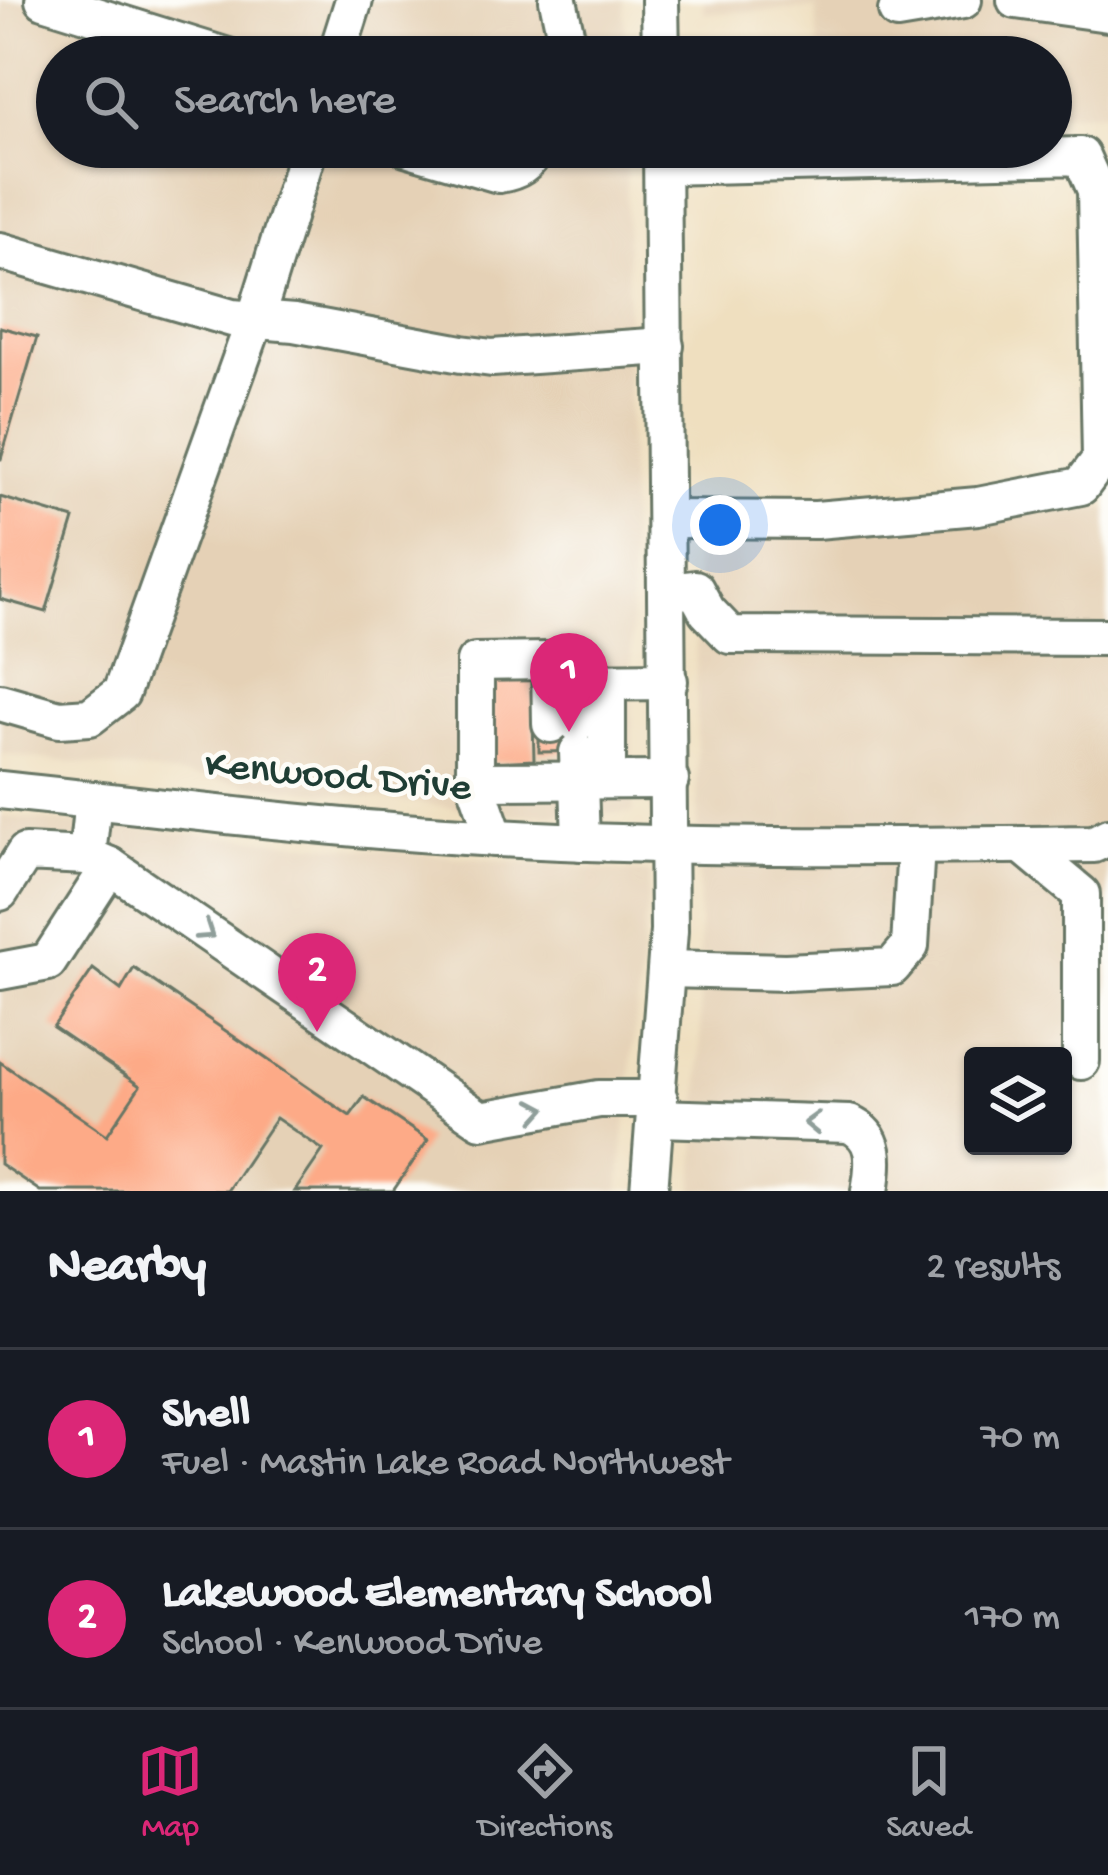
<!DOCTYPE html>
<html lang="en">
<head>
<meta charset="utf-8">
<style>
  :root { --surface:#171b24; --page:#20242c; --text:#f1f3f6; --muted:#9ea1a6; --line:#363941; --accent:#db2777 }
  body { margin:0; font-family:"Gochi Hand",sans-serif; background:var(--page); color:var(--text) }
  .controls { position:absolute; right:36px; bottom:36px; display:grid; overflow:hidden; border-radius:12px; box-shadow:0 3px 9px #0004 }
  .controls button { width:108px; height:108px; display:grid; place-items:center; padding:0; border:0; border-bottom:3px solid var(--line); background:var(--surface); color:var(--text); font:60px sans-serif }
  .you { position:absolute; left:720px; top:525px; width:42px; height:42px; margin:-30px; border:9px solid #fff; border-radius:50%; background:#1a73e8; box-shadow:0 0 0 18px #1a73e833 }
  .badge { display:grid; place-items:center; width:78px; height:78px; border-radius:50%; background:var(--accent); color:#fff; font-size:39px; font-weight:700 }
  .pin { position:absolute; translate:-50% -99px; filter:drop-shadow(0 3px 6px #0008) }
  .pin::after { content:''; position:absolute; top:63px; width:42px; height:36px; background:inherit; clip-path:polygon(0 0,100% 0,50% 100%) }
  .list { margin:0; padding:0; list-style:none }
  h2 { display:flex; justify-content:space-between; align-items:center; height:156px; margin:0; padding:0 48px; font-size:51px }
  h2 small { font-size:39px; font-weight:400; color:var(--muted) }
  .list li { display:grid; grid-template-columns:78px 1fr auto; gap:36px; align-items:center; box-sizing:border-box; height:180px; padding:0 48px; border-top:3px solid var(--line) }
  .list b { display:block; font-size:45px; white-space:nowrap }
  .list p { margin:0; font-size:39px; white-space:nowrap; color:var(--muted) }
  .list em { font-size:39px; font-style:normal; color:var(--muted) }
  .icon { flex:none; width:66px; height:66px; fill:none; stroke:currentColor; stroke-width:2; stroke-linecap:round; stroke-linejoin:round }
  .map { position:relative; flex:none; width:1108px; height:1191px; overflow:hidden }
  .search { position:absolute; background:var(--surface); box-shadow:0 3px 9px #0004; left:36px; right:36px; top:36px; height:132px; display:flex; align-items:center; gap:30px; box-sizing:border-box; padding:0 42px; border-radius:66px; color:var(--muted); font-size:45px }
  .sheet { height:516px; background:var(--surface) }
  nav { display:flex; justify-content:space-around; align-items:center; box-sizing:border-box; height:168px; border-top:3px solid var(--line); background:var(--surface); font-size:33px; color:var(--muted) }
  nav a { display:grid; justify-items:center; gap:6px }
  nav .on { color:var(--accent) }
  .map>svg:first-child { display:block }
  .built { fill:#e5d1b6; fill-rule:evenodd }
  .building { fill:#fdaa87 }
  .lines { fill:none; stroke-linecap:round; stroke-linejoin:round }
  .minor-casing { stroke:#687665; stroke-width:42 }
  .minor { stroke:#fff; stroke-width:36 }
  .oneway { stroke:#8f9e9a }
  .labels { text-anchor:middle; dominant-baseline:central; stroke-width:9; stroke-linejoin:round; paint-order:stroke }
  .street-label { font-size:42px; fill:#1f3d34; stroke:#fdfcf7 }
</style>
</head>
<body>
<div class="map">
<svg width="1108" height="1191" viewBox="0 0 1108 1191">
  <rect width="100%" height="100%" fill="#fdfcf7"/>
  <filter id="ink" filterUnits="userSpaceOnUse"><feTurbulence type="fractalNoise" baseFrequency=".00833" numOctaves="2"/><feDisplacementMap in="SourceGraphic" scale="24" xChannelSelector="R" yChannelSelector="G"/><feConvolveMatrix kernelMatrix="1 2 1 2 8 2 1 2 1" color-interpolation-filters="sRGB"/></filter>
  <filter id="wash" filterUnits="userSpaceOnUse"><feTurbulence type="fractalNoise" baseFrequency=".004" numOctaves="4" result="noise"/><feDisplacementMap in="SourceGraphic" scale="48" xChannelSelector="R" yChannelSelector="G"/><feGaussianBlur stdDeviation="2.7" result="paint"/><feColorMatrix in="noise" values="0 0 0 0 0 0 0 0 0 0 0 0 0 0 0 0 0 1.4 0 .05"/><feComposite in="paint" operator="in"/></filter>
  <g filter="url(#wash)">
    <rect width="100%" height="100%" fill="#efdfbf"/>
    <g class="built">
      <polygon points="0,0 624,0 625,57 57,57 57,147 626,147 633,813 519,815 0,754"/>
      <polygon points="704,0 1108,0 1108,112 1051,114 1051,57 819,57 816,9 704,13"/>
      <path d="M1108,508V1173L1052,1191H694L701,1064L694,520ZM973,1056H1063V1146H973Z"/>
      <polygon points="0,816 650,874 619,1191 0,1191"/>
    </g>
    <g id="blocks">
      <g class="building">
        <polygon points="0,327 37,337 1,459 0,459"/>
        <polygon points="0,497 74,519 46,612 0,599"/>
        <polygon points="532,675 534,760 493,762 492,676"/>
        <polygon points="602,722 602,751 539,752 539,723"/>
        <polygon points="134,968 350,1116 364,1097 428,1140 393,1191 295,1191 323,1150 276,1118 227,1191 40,1191 0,1164 0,1062 107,1135 140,1086 53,1027 93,969 121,990"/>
      </g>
    </g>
  </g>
  <g filter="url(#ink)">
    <use href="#blocks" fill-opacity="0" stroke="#687665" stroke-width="3"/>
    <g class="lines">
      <g class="minor-casing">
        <g id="minor">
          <polyline points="44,0 228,57"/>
          <polyline points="558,0 566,37 563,57"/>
          <polyline points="660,0 661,57"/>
          <polyline points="1016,0 1108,13"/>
          <polyline points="897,11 963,0"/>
          <polyline points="336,57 354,0"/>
          <path d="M406,147L499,174C517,171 529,165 535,147"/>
          <polyline points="663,166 1081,156 1096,190 1101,459 1081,486 978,506 816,520 667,519"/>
          <polyline points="0,251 232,318 294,323 462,354 492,358 665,346"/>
          <polyline points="668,592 695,589 707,611 730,635 1108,637"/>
          <polyline points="550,661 551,724"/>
          <polyline points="0,702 59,719 90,717 121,693 255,320 309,147"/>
          <polyline points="577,723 577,682"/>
          <polyline points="578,752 581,842"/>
          <polyline points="607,780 607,683"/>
          <polyline points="475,781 670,780"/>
          <path d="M0,790C154,806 309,827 464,836C673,849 884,847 1094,844L1108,837"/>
          <polyline points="495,838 475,781 475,662 550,661 577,682 669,681"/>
          <polyline points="1022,845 1081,894 1081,1061"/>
          <polyline points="87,856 110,866 481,1120 599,1099 659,1099"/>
          <polyline points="0,892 25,853 87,856 93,800"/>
          <polyline points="667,969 785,972 892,967 910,946 916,846"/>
          <polyline points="0,971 48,962 110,866"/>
          <path d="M657,1118L849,1124C878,1136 875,1163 870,1191"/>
          <polyline points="649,1191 669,931 662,147"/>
        </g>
      </g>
      <use href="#minor" class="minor"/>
    </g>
    <defs><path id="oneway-chevron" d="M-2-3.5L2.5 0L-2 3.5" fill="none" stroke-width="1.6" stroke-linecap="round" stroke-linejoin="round" transform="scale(3)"/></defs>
    <g class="oneway">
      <use href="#oneway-chevron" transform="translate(206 932) rotate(34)"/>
      <use href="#oneway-chevron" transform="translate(538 1110) rotate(-10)"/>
      <use href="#oneway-chevron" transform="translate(812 1123) rotate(-178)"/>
    </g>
  </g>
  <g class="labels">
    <g class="street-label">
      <text transform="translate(338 779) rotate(5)">Kenwood Drive</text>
    </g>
  </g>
</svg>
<div class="controls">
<button><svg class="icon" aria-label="layers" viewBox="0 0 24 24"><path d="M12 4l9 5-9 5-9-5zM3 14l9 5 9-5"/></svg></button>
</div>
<div class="you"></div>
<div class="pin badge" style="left:569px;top:732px">1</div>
<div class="pin badge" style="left:317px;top:1032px">2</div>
<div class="search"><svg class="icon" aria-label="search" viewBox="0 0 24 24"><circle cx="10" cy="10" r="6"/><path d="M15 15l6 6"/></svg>Search here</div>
</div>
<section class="sheet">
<h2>Nearby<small>2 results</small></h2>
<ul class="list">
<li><span class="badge">1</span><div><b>Shell</b><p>Fuel · Mastin Lake Road Northwest</p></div><em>70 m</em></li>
<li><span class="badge">2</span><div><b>Lakewood Elementary School</b><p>School · Kenwood Drive</p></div><em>170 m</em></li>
</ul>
</section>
<nav>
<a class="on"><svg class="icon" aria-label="map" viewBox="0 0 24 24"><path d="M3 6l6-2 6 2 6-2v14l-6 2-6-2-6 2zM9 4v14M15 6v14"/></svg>Map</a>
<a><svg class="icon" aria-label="directions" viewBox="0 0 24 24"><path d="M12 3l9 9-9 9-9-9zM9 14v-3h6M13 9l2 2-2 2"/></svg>Directions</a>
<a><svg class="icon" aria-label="saved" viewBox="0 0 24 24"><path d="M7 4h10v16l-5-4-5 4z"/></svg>Saved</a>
</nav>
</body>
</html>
